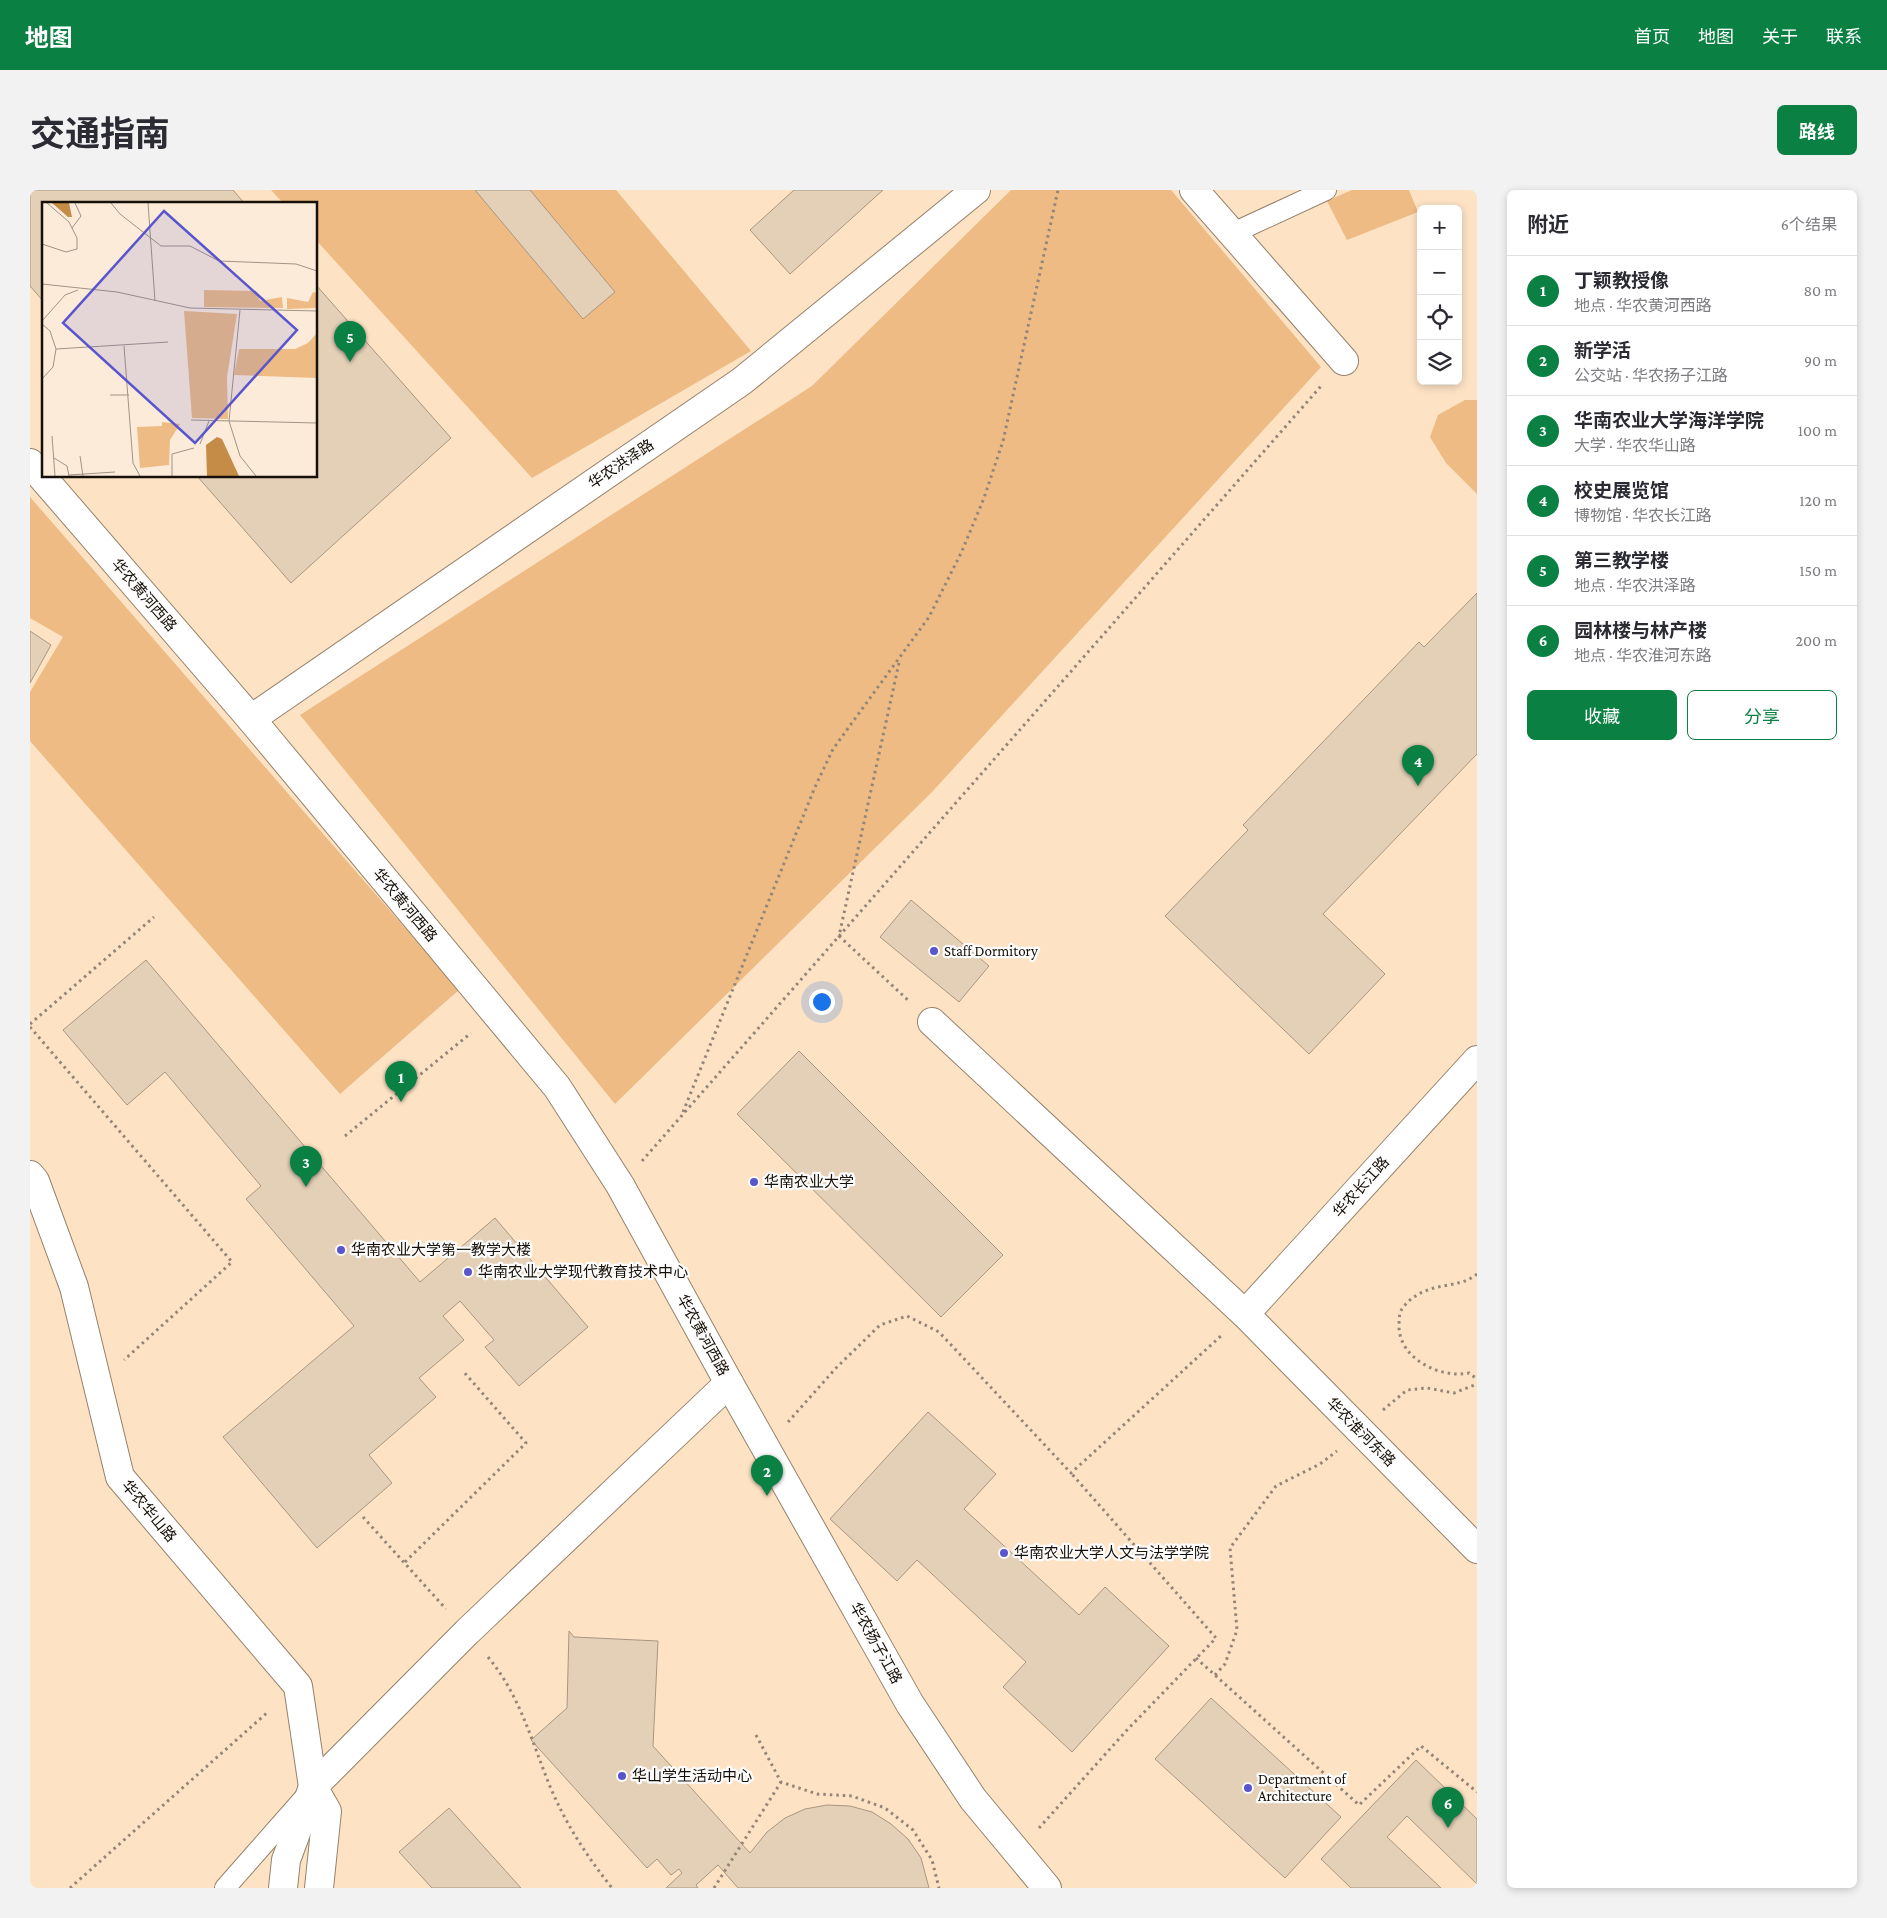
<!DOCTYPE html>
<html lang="zh">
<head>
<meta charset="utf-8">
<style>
  :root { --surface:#fff; --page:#f2f2f3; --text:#2b2b33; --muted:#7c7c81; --line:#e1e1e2; --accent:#0b8043 }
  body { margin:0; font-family:"Crimson Pro","Noto Sans SC",serif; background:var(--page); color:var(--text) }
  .controls { position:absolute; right:15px; top:15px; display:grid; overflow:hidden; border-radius:8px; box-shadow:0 2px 8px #0003 }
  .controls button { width:45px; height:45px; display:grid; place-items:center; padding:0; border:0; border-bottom:1px solid var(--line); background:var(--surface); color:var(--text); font:25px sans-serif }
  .you { position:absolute; left:791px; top:811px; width:18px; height:18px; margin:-12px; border:4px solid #fff; border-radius:50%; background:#1a73e8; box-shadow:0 0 0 8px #1a73e833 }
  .badge { display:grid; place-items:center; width:32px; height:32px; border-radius:50%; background:var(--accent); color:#fff; font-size:16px; font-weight:700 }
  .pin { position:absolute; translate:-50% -41px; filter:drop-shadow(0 1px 2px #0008) }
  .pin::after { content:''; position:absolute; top:26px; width:18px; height:15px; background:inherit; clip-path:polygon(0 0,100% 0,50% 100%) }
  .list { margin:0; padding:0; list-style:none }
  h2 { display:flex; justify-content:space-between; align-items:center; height:65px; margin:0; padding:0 20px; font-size:21px }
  h2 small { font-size:16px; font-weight:400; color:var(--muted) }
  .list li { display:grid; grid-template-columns:32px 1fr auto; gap:15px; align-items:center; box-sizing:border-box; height:70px; padding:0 20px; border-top:1px solid var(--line) }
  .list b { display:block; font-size:19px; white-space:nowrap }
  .list p { margin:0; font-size:16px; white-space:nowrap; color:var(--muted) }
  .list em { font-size:16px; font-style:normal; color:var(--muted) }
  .actions { display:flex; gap:10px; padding:15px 20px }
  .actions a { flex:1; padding:11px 0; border:1px solid var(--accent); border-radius:8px; text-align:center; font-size:18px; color:var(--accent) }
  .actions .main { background:var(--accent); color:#fff }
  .icon { flex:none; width:28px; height:28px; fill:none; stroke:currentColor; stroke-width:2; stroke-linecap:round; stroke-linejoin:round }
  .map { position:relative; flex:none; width:1447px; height:1698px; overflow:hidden; border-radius:8px }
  header { display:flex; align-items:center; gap:30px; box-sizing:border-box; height:70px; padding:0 25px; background:var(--accent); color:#fff }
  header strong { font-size:24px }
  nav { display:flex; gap:28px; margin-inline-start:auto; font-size:18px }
  .intro { display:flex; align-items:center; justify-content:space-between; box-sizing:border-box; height:120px; padding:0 30px }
  h1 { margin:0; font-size:35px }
  .button { padding:12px 22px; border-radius:8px; background:var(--accent); color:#fff; font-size:18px; font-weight:700 }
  main { display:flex; gap:30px; padding:0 30px }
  aside { flex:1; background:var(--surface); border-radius:8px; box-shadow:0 2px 8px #0003 }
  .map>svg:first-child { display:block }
  .built { fill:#fde2c4; fill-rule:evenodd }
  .green { fill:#edbb83 }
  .building { fill:#e4cfb7; stroke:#aa9680 }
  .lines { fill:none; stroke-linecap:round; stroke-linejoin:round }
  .lane-casing { stroke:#95816c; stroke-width:22 }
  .street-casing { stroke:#95816c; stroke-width:30 }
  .path { stroke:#938678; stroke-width:3; stroke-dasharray:2.5 4; stroke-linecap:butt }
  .lane { stroke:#fff; stroke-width:20 }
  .street { stroke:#fff; stroke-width:28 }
  .poi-dot { fill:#5855cd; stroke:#fcfcfc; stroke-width:2 }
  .labels { text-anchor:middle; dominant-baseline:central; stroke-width:4.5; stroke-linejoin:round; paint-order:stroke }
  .street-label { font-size:15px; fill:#171008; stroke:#fcfcfc }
  .poi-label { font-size:15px; fill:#171008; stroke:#fcfcfc; text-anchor:start }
  .inset-road { fill:none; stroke:#a19385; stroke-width:1 }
  .view { fill:#5855cd; fill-opacity:0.15; stroke:#5855cd; stroke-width:2.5 }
  .inset-edge { fill:none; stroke:#171008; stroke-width:2.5 }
</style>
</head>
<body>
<header>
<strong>地图</strong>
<nav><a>首页</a><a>地图</a><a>关于</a><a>联系</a></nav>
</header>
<div class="intro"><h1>交通指南</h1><a class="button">路线</a></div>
<main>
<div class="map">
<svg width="1447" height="1698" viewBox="0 0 1447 1698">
  <rect width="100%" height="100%" fill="#fdebd9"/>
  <path class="built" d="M0,0H1447V1698H0ZM14,14H286V286H14ZM1391,19H1428V191H1391Z"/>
  <g class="green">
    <polygon points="241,0 586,0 721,161 502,288 286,50 286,14 254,14"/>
    <polygon points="981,0 1141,0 1291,177 902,602 585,914 270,525 782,196"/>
    <polygon points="1322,0 1379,0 1388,22 1317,50 1297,11"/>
    <polygon points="1435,210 1447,210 1447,304 1416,273 1400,247 1408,225"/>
    <polygon points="0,307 429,800 310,904 0,551 0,502 33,447 0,428"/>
  </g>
  <g class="building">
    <polygon points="0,0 203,0 215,14 14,14 14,112 0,96"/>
    <polygon points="445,0 500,0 585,102 553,129"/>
    <polygon points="764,0 853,0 760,84 720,40"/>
    <polygon points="286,95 421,248 261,393 167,286 286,286"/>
    <polygon points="1447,403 1447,564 1293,724 1355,784 1279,864 1135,726 1218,640 1213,635 1389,452 1394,457"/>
    <polygon points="0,441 21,455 0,493"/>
    <polygon points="881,710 959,776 929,812 850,747"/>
    <polygon points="116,770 390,1092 465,1028 558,1137 489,1196 455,1157 464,1150 430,1111 413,1126 434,1150 389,1188 406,1207 339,1265 362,1293 287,1358 193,1247 324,1136 216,1009 231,996 135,882 97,915 33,840"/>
    <polygon points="769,861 973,1065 911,1127 707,924"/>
    <polygon points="898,1222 966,1284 934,1319 1049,1425 1075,1397 1139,1456 1042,1562 973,1497 996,1472 887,1370 867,1391 800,1329"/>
    <polygon points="539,1441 544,1447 628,1451 623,1556 720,1663 737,1642 755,1628 775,1619 797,1615 820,1616 842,1622 861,1634 878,1649 891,1668 899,1698 708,1698 688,1675 666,1695 668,1698 636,1698 652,1683 649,1679 641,1685 627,1669 617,1678 501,1550 537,1518"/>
    <polygon points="1181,1508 1311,1627 1255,1688 1125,1569"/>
    <polygon points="1386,1570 1447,1629 1447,1694 1377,1626 1357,1647 1411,1698 1321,1698 1291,1669"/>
    <polygon points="419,1618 491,1698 402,1698 369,1662"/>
  </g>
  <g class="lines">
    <g class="lane-casing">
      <g id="lane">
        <polyline points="1203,43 1296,0"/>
        <polyline points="195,1698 276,1606"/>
      </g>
    </g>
    <g class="street-casing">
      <g id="street">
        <polyline points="1164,0 1314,171"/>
        <polyline points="0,273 221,529 527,897 590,995 699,1193 880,1514 943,1609 1017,1698"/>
        <polyline points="221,529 712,191 946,0"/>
        <polyline points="902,832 1215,1124 1447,1359"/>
        <polyline points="0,985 5,991 44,1097 90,1287 268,1496 283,1597 297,1621 289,1698"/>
        <polyline points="1215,1124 1447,870"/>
        <polyline points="253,1698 256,1670 283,1597 437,1442 699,1193"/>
      </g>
    </g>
    <g class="path">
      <polyline points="869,473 809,746 880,812"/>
      <polyline points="0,834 124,727"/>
      <polyline points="0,837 202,1072 94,1170"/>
      <polyline points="653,922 785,597 803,559 899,427 932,361 954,308 973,251 1028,0"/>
      <polyline points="315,946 441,843"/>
      <polyline points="612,971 1292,195"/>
      <path d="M1447,1084C1429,1100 1397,1090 1375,1115C1369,1121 1369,1128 1369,1136C1369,1169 1411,1189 1439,1183L1447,1189"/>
      <polyline points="1353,1220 1377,1200 1397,1198 1424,1203 1447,1194"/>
      <polyline points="758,1232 806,1178 850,1135 877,1126 909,1142 1041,1283 1192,1145"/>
      <polyline points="333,1327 416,1419"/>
      <polyline points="375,1372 496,1253 433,1181"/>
      <path d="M458,1467C489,1504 501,1549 519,1594C535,1633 556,1665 582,1698"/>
      <polyline points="1166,1468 1329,1615 1391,1556 1447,1602"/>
      <polyline points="1185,1485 1195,1474 1207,1440 1200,1358 1246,1296 1290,1274 1307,1261"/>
      <polyline points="726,1545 751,1592 787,1604 822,1606 855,1618 883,1640 902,1670 909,1698"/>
      <polyline points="1009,1638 1097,1540 1186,1448 1041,1283"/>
      <polyline points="40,1698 239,1521"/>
      <polyline points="684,1698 751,1592"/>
    </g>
    <use href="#lane" class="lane"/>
    <use href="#street" class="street"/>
  </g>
  <g class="poi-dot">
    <circle cx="904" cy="761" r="5"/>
    <circle cx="724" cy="992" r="5"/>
    <circle cx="311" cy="1060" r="5"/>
    <circle cx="438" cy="1082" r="5"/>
    <circle cx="974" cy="1363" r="5"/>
    <circle cx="592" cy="1586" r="5"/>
    <circle cx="1218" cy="1598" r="5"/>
  </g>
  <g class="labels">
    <g class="street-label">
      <text transform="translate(591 274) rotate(-34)">华农洪泽路</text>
      <text transform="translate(114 405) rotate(49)">华农黄河西路</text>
      <text transform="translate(375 715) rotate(50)">华农黄河西路</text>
      <text transform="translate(1331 997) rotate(-48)">华农长江路</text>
      <text transform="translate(673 1145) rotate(61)">华农黄河西路</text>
      <text transform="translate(1331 1242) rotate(45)">华农淮河东路</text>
      <text transform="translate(119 1321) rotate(50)">华农华山路</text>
      <text transform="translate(846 1453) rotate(61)">华农扬子江路</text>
    </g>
    <g class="poi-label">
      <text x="914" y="761">Staff Dormitory</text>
      <text x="734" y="992">华南农业大学</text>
      <text x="321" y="1060">华南农业大学第一教学大楼</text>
      <text x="448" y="1082">华南农业大学现代教育技术中心</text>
      <text x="984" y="1363">华南农业大学人文与法学学院</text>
      <text x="602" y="1586">华山学生活动中心</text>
      <text x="1228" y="1589">Department of<tspan x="1228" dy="17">Architecture</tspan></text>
    </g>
  </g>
  <g transform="translate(12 12)">
    <rect width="275" height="275" fill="#fdebd9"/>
    <path d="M162,88L214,89L218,99L240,95L241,106L162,105ZM271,90L275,91V106L245,107V96L266,100ZM142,109L195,112L185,175L186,217L150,216ZM275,131V176L192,173L197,147H253L266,141ZM120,220L138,222L128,238L127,263L98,266L95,225L120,224Z" fill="#edbb83"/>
    <path d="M10,1H27L30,15H26ZM175,235L180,237L197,274H165L164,243Z" fill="#c48c47"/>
    <path class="inset-road" d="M69,1L78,12L119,44H148L177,59L254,62L275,69M106,1L113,99M30,26L39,14L33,1M0,42L24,50L35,47V36L27,20L5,1M0,82L75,90L148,106L275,109M198,108L187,219L198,254L214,274M0,119L23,93L36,88M0,122L8,129L14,147L11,165L0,177M82,144L91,261L98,274M14,147L126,140M68,193H87M149,218L275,221M10,234L13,274M158,242L167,219M38,254L41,274M12,256L25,264L27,274M27,273L73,270M130,274V252L152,246"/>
    <path class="view" d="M122,9L255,128L153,241L21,121Z"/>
    <rect width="275" height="275" class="inset-edge"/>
  </g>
</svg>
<div class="controls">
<button>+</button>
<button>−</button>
<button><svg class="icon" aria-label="locate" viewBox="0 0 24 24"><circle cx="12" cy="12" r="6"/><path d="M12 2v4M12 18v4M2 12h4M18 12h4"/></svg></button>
<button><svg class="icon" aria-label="layers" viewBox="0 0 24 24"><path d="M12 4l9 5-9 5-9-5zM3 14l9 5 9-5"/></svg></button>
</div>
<div class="you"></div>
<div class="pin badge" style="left:371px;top:912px">1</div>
<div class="pin badge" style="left:737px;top:1306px">2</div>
<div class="pin badge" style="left:276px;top:997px">3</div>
<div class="pin badge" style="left:1388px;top:596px">4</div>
<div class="pin badge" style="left:320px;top:172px">5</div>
<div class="pin badge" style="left:1418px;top:1638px">6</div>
</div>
<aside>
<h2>附近<small>6个结果</small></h2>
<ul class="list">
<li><span class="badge">1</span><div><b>丁颖教授像</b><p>地点 · 华农黄河西路</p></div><em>80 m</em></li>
<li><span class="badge">2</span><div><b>新学活</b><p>公交站 · 华农扬子江路</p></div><em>90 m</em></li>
<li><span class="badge">3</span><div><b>华南农业大学海洋学院</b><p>大学 · 华农华山路</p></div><em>100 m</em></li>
<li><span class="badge">4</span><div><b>校史展览馆</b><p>博物馆 · 华农长江路</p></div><em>120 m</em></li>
<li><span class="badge">5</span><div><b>第三教学楼</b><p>地点 · 华农洪泽路</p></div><em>150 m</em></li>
<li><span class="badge">6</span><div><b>园林楼与林产楼</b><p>地点 · 华农淮河东路</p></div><em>200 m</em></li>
</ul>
<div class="actions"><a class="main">收藏</a><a>分享</a></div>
</aside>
</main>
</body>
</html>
